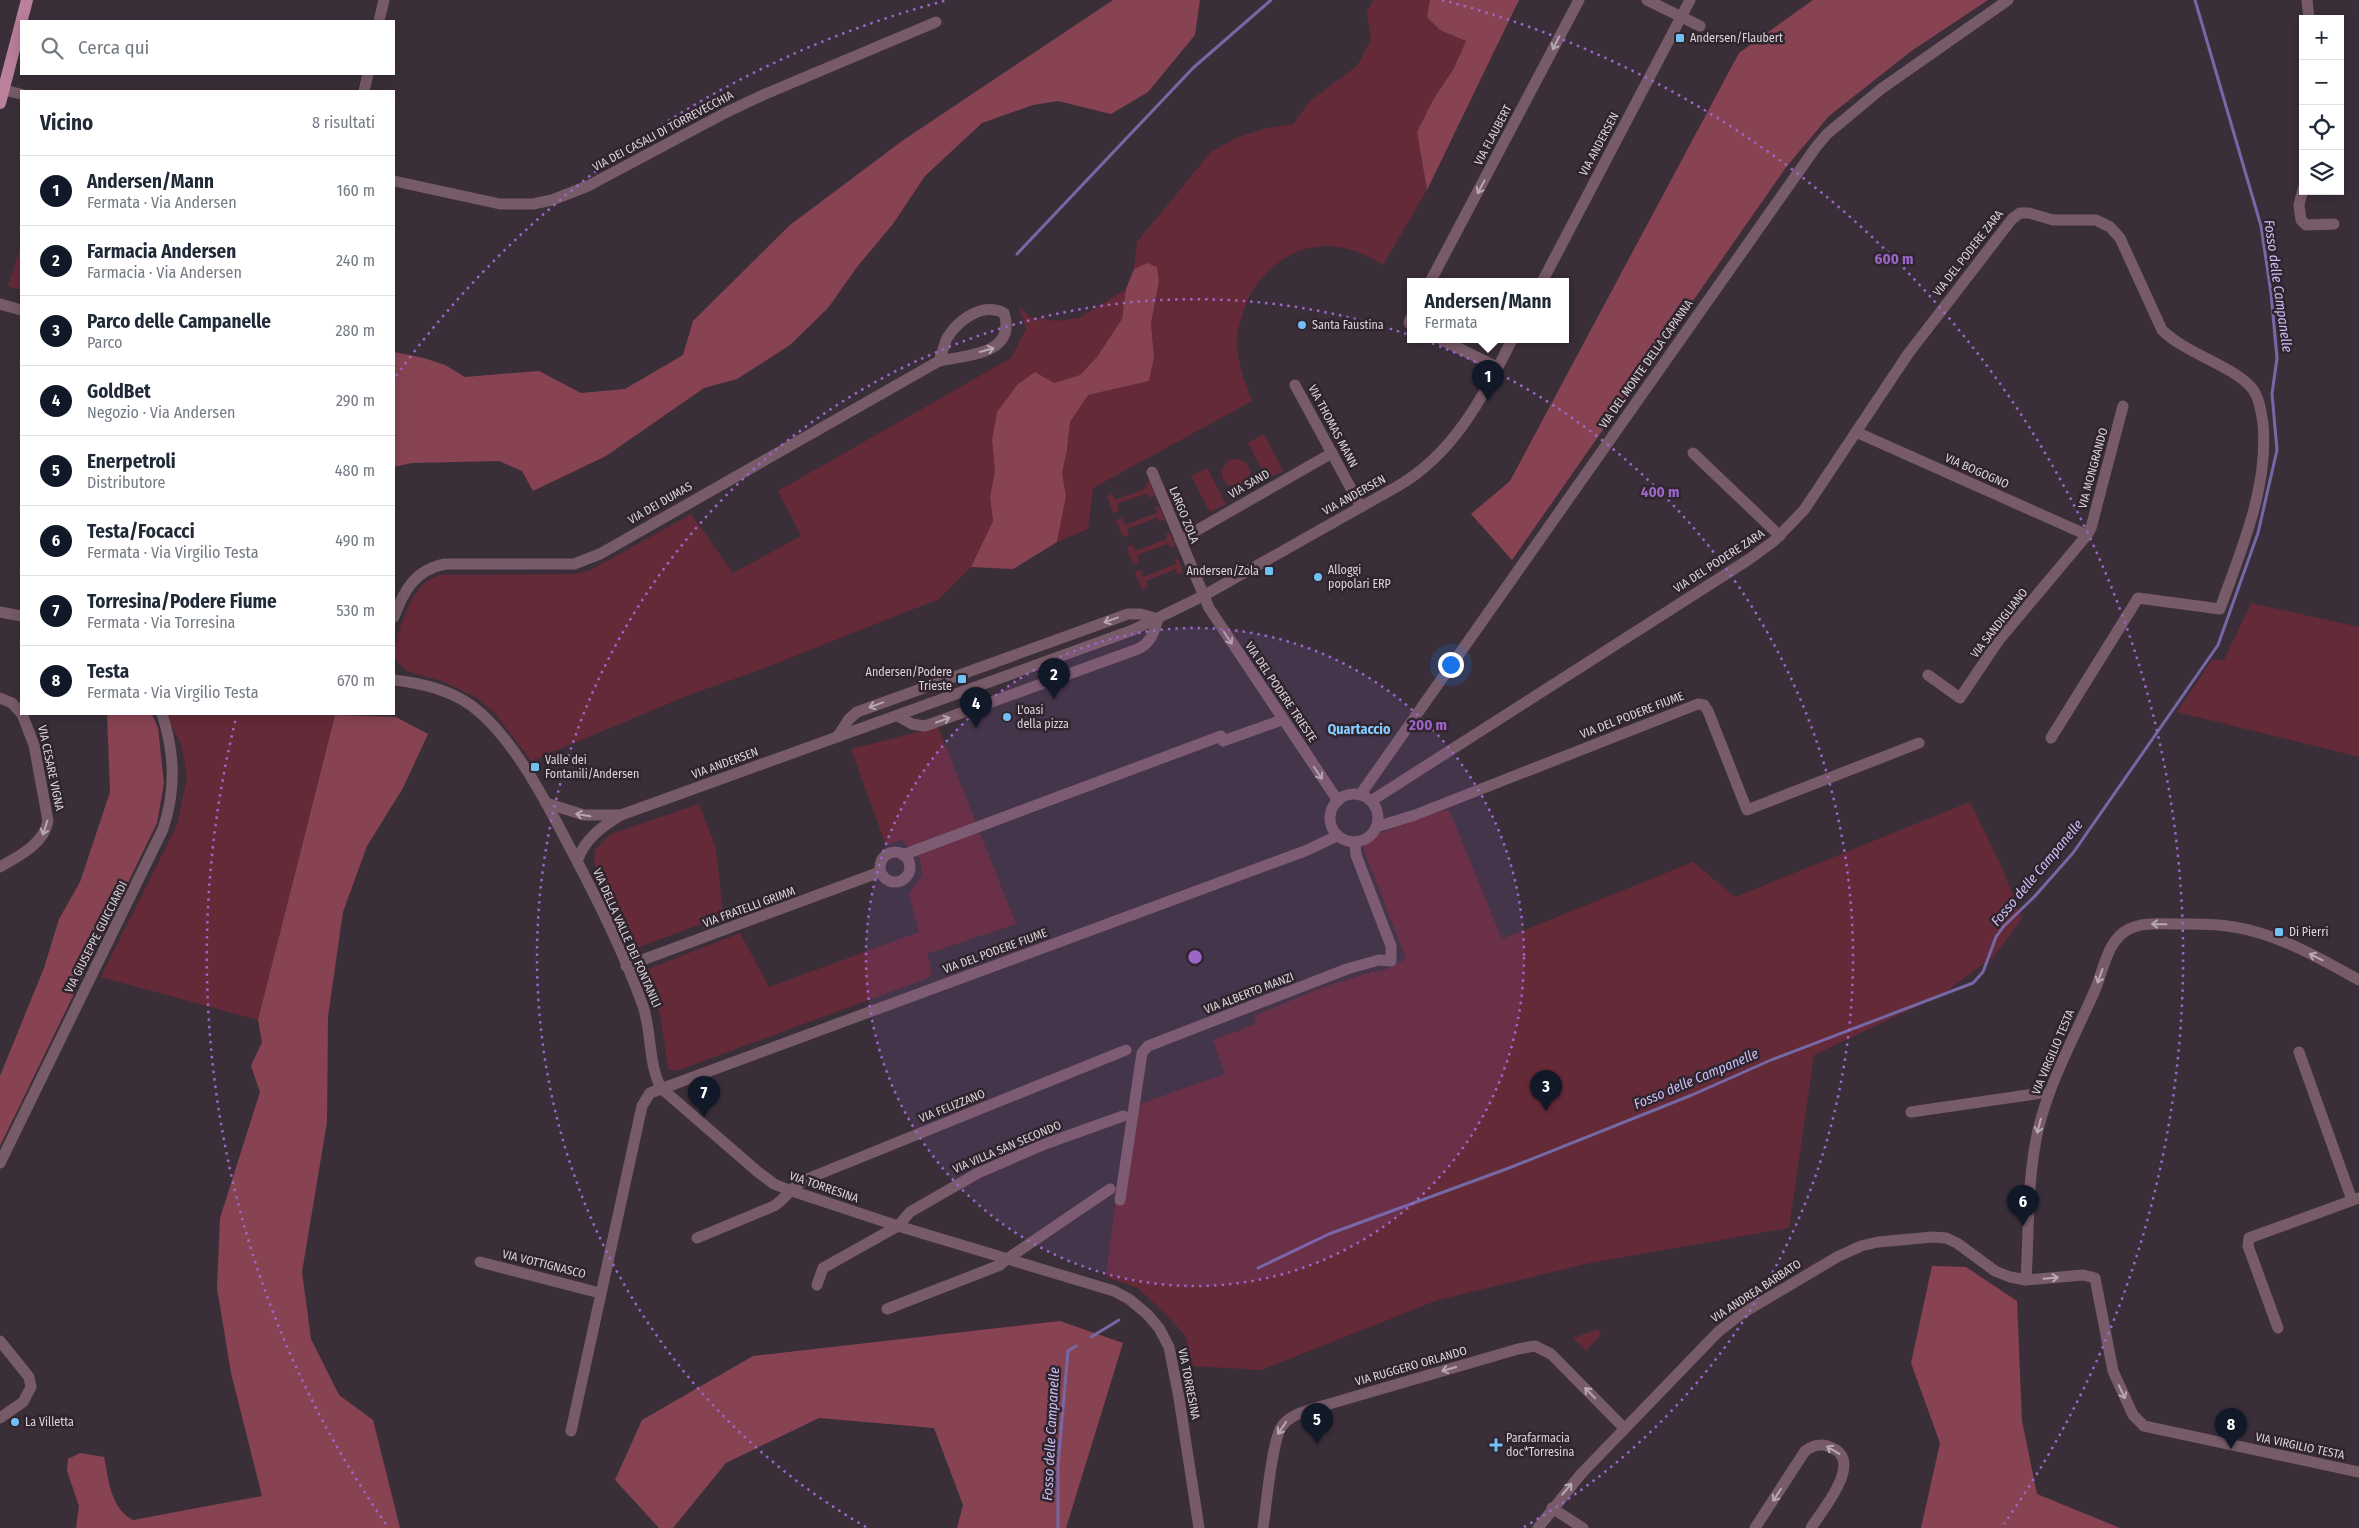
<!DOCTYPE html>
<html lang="it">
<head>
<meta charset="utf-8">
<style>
  :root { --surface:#fff; --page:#f2f2f3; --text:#1f2937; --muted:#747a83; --line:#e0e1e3; --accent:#111827 }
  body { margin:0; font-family:"Fira Sans Condensed",sans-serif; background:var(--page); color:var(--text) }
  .controls { position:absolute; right:15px; top:15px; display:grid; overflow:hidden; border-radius:0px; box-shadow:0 2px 12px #0003 }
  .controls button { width:45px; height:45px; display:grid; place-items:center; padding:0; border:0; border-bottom:1px solid var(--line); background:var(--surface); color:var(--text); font:25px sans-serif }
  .you { position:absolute; left:1450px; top:664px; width:18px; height:18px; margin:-12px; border:4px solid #fff; border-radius:50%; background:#1a73e8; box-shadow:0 0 0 8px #1a73e833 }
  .badge { display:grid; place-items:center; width:32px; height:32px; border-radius:50%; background:var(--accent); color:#fff; font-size:16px; font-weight:700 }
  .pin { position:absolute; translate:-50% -41px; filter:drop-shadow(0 1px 2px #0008) }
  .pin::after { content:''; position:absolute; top:26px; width:18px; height:15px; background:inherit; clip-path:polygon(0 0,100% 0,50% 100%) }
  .popup { position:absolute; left:1407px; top:278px; width:162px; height:65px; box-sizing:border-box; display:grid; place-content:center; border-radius:0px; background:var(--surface); filter:drop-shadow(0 1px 4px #0005); font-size:16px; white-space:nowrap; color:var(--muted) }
  .popup b { font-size:19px; color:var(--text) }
  .popup::after { content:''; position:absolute; left:50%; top:100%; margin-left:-10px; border:10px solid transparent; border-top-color:var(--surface) }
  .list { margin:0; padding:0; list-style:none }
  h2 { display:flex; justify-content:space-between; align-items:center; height:65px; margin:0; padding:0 20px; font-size:21px }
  h2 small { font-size:16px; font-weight:400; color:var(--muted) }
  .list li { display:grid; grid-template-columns:32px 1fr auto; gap:15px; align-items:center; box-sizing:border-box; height:70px; padding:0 20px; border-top:1px solid var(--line) }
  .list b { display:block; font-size:19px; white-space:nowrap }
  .list p { margin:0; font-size:16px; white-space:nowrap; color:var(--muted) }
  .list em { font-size:16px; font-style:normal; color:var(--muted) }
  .icon { flex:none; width:28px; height:28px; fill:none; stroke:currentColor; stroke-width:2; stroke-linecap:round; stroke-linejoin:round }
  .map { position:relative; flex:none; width:2359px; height:1528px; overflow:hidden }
  .search { position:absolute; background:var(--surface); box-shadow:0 2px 12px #0003; left:20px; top:20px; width:375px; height:55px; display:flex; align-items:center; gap:12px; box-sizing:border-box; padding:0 18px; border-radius:0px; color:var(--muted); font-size:19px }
  .panel { position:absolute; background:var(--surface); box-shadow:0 2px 12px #0003; left:20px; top:90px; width:375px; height:625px; border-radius:0px }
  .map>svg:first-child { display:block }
  .green { fill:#642a37 }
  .forest { fill:#884352 }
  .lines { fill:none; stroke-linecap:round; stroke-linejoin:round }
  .stream { stroke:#7667a5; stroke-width:3 }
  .minor { stroke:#785b68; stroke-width:11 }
  .major { stroke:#ba809c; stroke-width:12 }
  .oneway { stroke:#b8a9b1 }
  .ring { fill:none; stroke:#9c66c8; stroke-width:2.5; stroke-dasharray:2.5 5 }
  .poi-dot { fill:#72c1f5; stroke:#30252f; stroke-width:2 }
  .labels { text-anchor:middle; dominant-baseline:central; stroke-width:5; stroke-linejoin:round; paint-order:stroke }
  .poi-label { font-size:12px; fill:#dad3d9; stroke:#30252f; text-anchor:start }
  .street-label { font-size:12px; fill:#dad3d9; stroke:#30252f }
  .water-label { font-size:14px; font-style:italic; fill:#cabff5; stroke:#30252f }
  .neighbourhood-label { font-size:14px; font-weight:bold; fill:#86ceff; stroke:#30252f }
  .centre { fill:#9c66c8; stroke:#30252f; stroke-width:2.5 }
  .ring-label { font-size:15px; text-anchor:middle; font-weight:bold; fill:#9c66c8; stroke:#30252f; stroke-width:5; stroke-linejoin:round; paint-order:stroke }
</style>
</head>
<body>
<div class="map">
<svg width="2359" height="1528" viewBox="0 0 2359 1528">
  <rect width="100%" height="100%" fill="#3a2f39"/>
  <g class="green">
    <path d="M1373,0H1430L1427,17L1440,30L1466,41L1454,68L1433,100L1417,132L1427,190L1383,265C1369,256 1355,249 1338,247C1295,240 1254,273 1243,313C1241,321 1237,330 1237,338C1236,360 1245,381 1252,401L1093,488L1088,529L1057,542L1066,496L1062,473L1067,450L1070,422L1088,395L1149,381L1154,358L1151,323L1159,281L1147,263L1134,269L1137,242L1211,152L1236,138L1263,129L1293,124L1310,101L1357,66L1371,40L1367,12Z"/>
    <polygon points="21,245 21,290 8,286"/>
    <path d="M1126,289L1122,319L1097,357L1080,375L1054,383L992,440L995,471L990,497L993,521L971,567L939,599L762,669L689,695L531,761L495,713L477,698L442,681L406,671L394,658C394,637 409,597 425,582C429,579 435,577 440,575L574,574L591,570L691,514L733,573L801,536L778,491L1011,358L1026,329L1019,307L1030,317L1056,321L1079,318Z"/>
    <polygon points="1264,434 1283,471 1267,479 1248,443"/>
    <circle cx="1236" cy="473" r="14"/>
    <polygon points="1207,468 1226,504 1210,512 1191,476"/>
    <polygon points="1150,482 1155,495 1150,498 1147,493 1117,504 1119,511 1113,513 1107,496 1112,494 1115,500 1147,488 1146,483"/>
    <polygon points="1159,506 1165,520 1159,522 1157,517 1127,529 1129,535 1123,537 1116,520 1122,518 1125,525 1157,513 1155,507"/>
    <polygon points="1170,533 1175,546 1170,548 1168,544 1137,555 1139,562 1133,564 1127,547 1132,545 1135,551 1167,539 1166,534"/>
    <polygon points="1178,558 1183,572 1178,574 1176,569 1146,581 1148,587 1142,589 1135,572 1141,570 1143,577 1176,564 1174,559"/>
    <polygon points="2251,603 2359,627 2359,757 2177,712 2212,660 2224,660"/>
    <polygon points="166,714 335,714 258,1020 101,977 177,825 187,778 182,746"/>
    <polygon points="938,727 1016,924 927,954 932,971 928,978 676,1071 668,1069 660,1013 644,973 646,970 740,933 769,987 919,932 909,894 922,876 920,859 901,840 886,845 851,749"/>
    <polygon points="1970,802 2000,863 2022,918 1994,956 1943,994 1814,1055 1789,1228 1590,1263 1438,1300 1261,1370 1193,1366 1185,1335 1165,1314 1138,1288 1106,1277 1128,1108 1225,1074 1213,1040 1238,1031 1240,1033 1241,1029 1256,1024 1254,1016 1321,988 1372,972 1382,971 1406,959 1363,847 1378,834 1437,811 1449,810 1502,939 1693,862 1735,897"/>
    <polygon points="699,804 716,848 723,916 636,948 633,946 594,863 595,850 611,834"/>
    <polygon points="1598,1329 1601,1334 1586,1351 1573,1338"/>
  </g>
  <g class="forest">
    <polygon points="1113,0 1200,0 1195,35 1148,92 1111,114 1058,101 1033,105 982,123 925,176 893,224 857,267 828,308 790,345 737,379 704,388 606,456 533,491 522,471 499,461 412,463 394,467 394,352 424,358 445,365 465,377 539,371 581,393 625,389 683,355 693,321 790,225 902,141"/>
    <polygon points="1430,0 1519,0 1427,190 1417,132 1433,100 1454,68 1466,41 1440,30 1427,17"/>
    <polygon points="1813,0 1988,0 1910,52 1829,116 1787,166 1512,560 1471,514 1510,481 1739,53"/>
    <polygon points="1147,263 1157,267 1159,281 1151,323 1154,358 1149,381 1088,395 1070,422 1067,450 1062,473 1066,496 1057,542 1013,569 971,567 993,521 990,497 995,471 992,440 997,412 1018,384 1035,372 1054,383 1080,375 1097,357 1122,319 1126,289 1134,269"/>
    <polygon points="107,714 152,714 158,728 164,783 157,823 0,1146 0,1076 44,968 59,919 80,882 110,792"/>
    <path d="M335,715L396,717L428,734L403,788L367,846L343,912L328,1016L327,1122L302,1272L311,1339L339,1395L373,1420L400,1528H76L79,1506L67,1471L68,1459L80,1453L104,1457C109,1480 110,1508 133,1520L262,1496L231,1373L217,1288L220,1218L260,1092L251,1066L262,1042L258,1020Z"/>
    <polygon points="1932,1266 1966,1267 2017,1301 2022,1421 2037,1494 2120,1528 1921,1528 1940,1443 1911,1363"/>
    <polygon points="1060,1321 1123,1343 1066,1528 957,1528 963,1505 934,1428 819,1418 726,1463 673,1528 659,1528 615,1480 642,1420 753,1356"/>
  </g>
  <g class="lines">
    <g class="stream">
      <polyline points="1017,254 1193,68 1271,0"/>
      <polyline points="1258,1268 1329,1234 1509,1168 1692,1095 1771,1060 1973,983 1983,972 1996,937 2003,927 2035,896 2073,853 2218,645 2258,533 2277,450 2272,394 2277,358 2271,293 2261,226 2195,0"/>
      <polyline points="1091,1337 1119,1320"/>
      <polyline points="1058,1528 1058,1464 1068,1351 1076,1346"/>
    </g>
    <g class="minor">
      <polyline points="1647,0 1700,26"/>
      <polyline points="2307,0 2309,19"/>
      <polyline points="379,21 384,0"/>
      <polyline points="3,90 21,94"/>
      <polyline points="364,91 368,74"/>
      <polyline points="394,181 500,204 533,204 552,200 588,186 725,113 763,95 936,22"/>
      <polyline points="2303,189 2299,205 2301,220 2306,225 2334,224"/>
      <polyline points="1430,282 1579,0"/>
      <polyline points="1542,282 1690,0"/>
      <polyline points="0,304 21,310"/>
      <polyline points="1410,319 1409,323 1410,324"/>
      <polyline points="1442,340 1497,367"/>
      <polyline points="1295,385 1361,507"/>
      <polyline points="1856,432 2087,535"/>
      <polyline points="1693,453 1780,536"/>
      <polyline points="1152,472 1209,608 1338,801"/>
      <polyline points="1180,540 1332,453"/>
      <polyline points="0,612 21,616"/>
      <path d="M394,617C404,590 415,570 445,564H574L600,554L939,361C968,355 1017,354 1004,313C983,302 959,319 947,338C944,345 942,354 939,361"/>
      <polyline points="1928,675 1960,698 1999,640 2087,535 2091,528 2123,406"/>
      <path d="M394,680C421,683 450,690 472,706C512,736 544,798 567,842C595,895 623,950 643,1006C652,1033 648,1063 661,1088L758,1172L774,1184L789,1190L898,1226L1114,1291L1129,1299L1147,1314L1159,1328L1169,1347L1179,1398L1199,1528"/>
      <polyline points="0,698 12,703 21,713"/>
      <path d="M838,736L849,719L857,712L1128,614H1141L1158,619C1154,632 1151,643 1138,649L925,726L912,724L898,716"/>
      <circle cx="1354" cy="818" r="24"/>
      <polyline points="1360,795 1816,147 1827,134 1881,89 2008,0"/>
      <path d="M1371,801L1748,560L1774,541L1804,510L1908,354L2012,219L2020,213H2029L2053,220H2096L2110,227L2120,238L2162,330C2185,353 2231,365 2251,387C2259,396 2261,411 2263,423C2269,487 2241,550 2220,609L2138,598L2051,738"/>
      <polyline points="546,803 584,815 620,815"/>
      <polyline points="1376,827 1415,815 1698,704 1704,705 1708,711 1747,810 1919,743"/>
      <circle cx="895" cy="867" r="15"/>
      <polyline points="903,855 1221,736 1223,741 1279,721"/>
      <path d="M577,861C585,839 601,827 621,815L1133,630L1203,596L1398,486C1455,453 1483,396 1512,340"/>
      <path d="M0,867C19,856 44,844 48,821L34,745L22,714"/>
      <polyline points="626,966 880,872"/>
      <path d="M2359,980C2320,958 2278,934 2234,927C2214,923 2194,924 2174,924C2159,924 2143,922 2129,929C2107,940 2104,969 2095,990C2075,1036 2050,1080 2038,1130C2027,1179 2029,1230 2026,1280L2083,1275L2095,1278L2113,1371L2133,1415L2144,1426L2359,1472"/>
      <polyline points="2299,1052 2352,1200"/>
      <polyline points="1911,1112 2049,1092"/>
      <path d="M0,1163L163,829C176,791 175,753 162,714"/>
      <polyline points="1120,1200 1142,1053 1148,1046 1347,969 1379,960 1391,961 1391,946 1356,855 1355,842"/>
      <path d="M697,1238L774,1206C787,1198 791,1186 807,1179L1126,1050"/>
      <polyline points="480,1262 600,1293"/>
      <polyline points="817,1285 823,1268 898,1226 910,1212 978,1173 1045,1144 1123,1116"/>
      <polyline points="887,1309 1000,1265 1007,1259 1110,1189"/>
      <polyline points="2278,1328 2248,1246 2249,1238 2359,1198"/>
      <polyline points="0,1341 29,1377 31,1387 23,1402 0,1418"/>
      <polyline points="571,1431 642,1106 650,1093 1305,851 1337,836"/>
      <polyline points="1552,1508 1583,1528"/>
      <path d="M1263,1528C1266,1508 1272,1439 1282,1426C1289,1416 1301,1413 1312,1409L1518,1349L1535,1346L1551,1354L1624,1428"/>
      <polyline points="1538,1528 1581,1474 1718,1332 1741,1314 1837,1257 1861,1246 1878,1242 1933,1237 1946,1238 1957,1243 1995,1271 2010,1277 2026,1280"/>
      <path d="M1755,1528L1805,1451C1812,1446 1821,1443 1830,1447C1866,1460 1822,1510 1811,1528"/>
    </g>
    <polyline class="major" points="0,103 27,0"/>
  </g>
  <defs><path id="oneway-shaft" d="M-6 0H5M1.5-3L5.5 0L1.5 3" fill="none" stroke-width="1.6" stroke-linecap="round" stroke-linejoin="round" transform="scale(1.25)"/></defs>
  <g class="oneway">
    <use href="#oneway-shaft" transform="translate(1556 43) rotate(117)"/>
    <use href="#oneway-shaft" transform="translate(1481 187) rotate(118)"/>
    <use href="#oneway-shaft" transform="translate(987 350) rotate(-16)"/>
    <use href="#oneway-shaft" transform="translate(1111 620) rotate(160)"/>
    <use href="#oneway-shaft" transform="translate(1228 638) rotate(57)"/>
    <use href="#oneway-shaft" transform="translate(876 705) rotate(160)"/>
    <use href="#oneway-shaft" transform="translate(943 720) rotate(-20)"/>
    <use href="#oneway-shaft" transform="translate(1318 773) rotate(56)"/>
    <use href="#oneway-shaft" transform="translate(583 815) rotate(-170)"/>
    <use href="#oneway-shaft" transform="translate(45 828) rotate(108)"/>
    <use href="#oneway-shaft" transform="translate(2159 924) rotate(-179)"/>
    <use href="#oneway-shaft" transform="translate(2316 957) rotate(-154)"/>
    <use href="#oneway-shaft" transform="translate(2100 976) rotate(110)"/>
    <use href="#oneway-shaft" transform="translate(2039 1126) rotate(104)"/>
    <use href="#oneway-shaft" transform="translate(2051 1278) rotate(-5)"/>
    <use href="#oneway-shaft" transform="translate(1449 1369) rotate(164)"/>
    <use href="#oneway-shaft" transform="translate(2122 1392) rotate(65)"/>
    <use href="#oneway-shaft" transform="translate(1590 1393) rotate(-134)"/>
    <use href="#oneway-shaft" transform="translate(1282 1428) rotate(124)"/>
    <use href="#oneway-shaft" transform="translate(1833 1450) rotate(-149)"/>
    <use href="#oneway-shaft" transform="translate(1567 1489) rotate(-50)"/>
    <use href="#oneway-shaft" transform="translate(1777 1495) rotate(123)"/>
  </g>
  <circle cx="1195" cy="957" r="329" fill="#9c66c8" fill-opacity=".12"/>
  <g class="ring">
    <circle cx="1195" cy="957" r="329"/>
    <path d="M866 1527A658 658 0 1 1 1524 1527"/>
    <path d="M386 1524A988 988 0 0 1 236 718M396 376A988 988 0 0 1 948 0M1442 0A988 988 0 0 1 2004 1524"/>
  </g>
  <g class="poi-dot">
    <rect x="1675" y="33" width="10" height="10" rx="2.5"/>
    <circle cx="1302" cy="325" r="5"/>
    <rect x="1264" y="566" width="10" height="10" rx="2.5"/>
    <circle cx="1318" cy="577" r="5"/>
    <rect x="957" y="674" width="10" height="10" rx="2.5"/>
    <circle cx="1007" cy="717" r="5"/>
    <rect x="530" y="762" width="10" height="10" rx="2.5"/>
    <rect x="2274" y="927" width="10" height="10" rx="2.5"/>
    <circle cx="15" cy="1422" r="5"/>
    <path d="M1493.5 1437.5h5v5h5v5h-5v5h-5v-5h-5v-5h5z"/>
  </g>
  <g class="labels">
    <g class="poi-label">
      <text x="1690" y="38">Andersen/Flaubert</text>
      <text x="1312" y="325">Santa Faustina</text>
      <text x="1328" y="570">Alloggi<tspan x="1328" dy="14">popolari ERP</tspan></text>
      <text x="1259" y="571" text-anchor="end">Andersen/Zola</text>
      <text x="952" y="672" text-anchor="end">Andersen/Podere<tspan x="952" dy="14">Trieste</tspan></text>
      <text x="1017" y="710">L'oasi<tspan x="1017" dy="14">della pizza</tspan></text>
      <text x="545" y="760">Valle dei<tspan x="545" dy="14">Fontanili/Andersen</tspan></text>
      <text x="2289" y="932">Di Pierri</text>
      <text x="25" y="1422">La Villetta</text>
      <text x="1506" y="1438">Parafarmacia<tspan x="1506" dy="14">doc*Torresina</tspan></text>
    </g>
    <g class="street-label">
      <text transform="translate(663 131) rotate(-28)">VIA DEI CASALI DI TORREVECCHIA</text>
      <text transform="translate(1493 135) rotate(-62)">VIA FLAUBERT</text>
      <text transform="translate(1599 144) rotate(-62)">VIA ANDERSEN</text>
      <text transform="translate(1968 253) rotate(-52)">VIA DEL PODERE ZARA</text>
      <text transform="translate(1646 364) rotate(-55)">VIA DEL MONTE DELLA CAPANNA</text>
      <text transform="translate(1333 426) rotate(62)">VIA THOMAS MANN</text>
      <text transform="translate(2093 468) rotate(-75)">VIA MONGRANDO</text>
      <text transform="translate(1977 471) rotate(24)">VIA BOGOGNO</text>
      <text transform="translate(1249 484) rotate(-30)">VIA SAND</text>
      <text transform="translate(1354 495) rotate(-29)">VIA ANDERSEN</text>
      <text transform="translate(660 503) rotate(-30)">VIA DEI DUMAS</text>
      <text transform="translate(1184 515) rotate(68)">LARGO ZOLA</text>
      <text transform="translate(1719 561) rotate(-33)">VIA DEL PODERE ZARA</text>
      <text transform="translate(1999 623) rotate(-52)">VIA SANDIGLIANO</text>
      <text transform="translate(1281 692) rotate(56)">VIA DEL PODERE TRIESTE</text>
      <text transform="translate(1632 715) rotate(-21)">VIA DEL PODERE FIUME</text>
      <text transform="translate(725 763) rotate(-20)">VIA ANDERSEN</text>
      <text transform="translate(51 768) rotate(78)">VIA CESARE VIGNA</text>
      <text transform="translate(749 907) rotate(-20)">VIA FRATELLI GRIMM</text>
      <text transform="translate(96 937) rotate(-63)">VIA GIUSEPPE GUICCIARDI</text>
      <text transform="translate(627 938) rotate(66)">VIA DELLA VALLE DEI FONTANILI</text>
      <text transform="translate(995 951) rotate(-20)">VIA DEL PODERE FIUME</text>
      <text transform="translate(1249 993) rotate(-21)">VIA ALBERTO MANZI</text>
      <text transform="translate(2053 1052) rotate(-67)">VIA VIRGILIO TESTA</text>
      <text transform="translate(952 1106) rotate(-22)">VIA FELIZZANO</text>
      <text transform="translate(1007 1147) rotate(-23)">VIA VILLA SAN SECONDO</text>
      <text transform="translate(824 1187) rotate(19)">VIA TORRESINA</text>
      <text transform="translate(544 1264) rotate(14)">VIA VOTTIGNASCO</text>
      <text transform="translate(1756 1291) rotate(-33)">VIA ANDREA BARBATO</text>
      <text transform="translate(1411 1366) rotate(-16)">VIA RUGGERO ORLANDO</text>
      <text transform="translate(1189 1384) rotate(79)">VIA TORRESINA</text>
      <text transform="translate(2300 1446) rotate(12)">VIA VIRGILIO TESTA</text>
    </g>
    <g class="water-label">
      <text transform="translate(2278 286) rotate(82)">Fosso delle Campanelle</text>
      <text transform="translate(2037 873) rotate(-50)">Fosso delle Campanelle</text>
      <text transform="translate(1696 1079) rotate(-23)">Fosso delle Campanelle</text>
      <text transform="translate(1051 1434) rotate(-87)">Fosso delle Campanelle</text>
    </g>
    <g class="neighbourhood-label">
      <text x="1359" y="729">Quartaccio</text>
    </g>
  </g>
  <circle cx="1195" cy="957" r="8" class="centre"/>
  <g class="ring-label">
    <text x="1894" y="264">600 m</text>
    <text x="1660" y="497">400 m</text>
    <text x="1428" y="730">200 m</text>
  </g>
</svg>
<div class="controls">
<button>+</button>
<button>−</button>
<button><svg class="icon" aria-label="locate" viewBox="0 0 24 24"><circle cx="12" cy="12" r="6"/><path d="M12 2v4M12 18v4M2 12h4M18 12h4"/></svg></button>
<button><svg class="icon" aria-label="layers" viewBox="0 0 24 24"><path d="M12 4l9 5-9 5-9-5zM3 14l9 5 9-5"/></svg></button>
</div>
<div class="you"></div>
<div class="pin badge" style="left:1488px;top:401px">1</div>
<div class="popup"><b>Andersen/Mann</b>Fermata</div>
<div class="pin badge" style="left:1054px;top:699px">2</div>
<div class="pin badge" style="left:1546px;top:1111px">3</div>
<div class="pin badge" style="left:976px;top:728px">4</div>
<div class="pin badge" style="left:1317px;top:1444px">5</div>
<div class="pin badge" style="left:2023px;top:1226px">6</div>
<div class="pin badge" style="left:704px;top:1117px">7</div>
<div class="pin badge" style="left:2231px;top:1449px">8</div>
<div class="search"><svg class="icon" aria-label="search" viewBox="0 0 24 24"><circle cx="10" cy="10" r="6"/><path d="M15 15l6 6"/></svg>Cerca qui</div>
<section class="panel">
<h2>Vicino<small>8 risultati</small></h2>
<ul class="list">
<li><span class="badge">1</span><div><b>Andersen/Mann</b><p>Fermata · Via Andersen</p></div><em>160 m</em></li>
<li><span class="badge">2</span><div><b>Farmacia Andersen</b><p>Farmacia · Via Andersen</p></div><em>240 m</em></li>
<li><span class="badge">3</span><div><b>Parco delle Campanelle</b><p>Parco</p></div><em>280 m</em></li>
<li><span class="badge">4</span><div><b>GoldBet</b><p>Negozio · Via Andersen</p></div><em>290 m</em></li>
<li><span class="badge">5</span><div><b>Enerpetroli</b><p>Distributore</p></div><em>480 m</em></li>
<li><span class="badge">6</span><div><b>Testa/Focacci</b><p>Fermata · Via Virgilio Testa</p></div><em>490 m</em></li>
<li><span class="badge">7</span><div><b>Torresina/Podere Fiume</b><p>Fermata · Via Torresina</p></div><em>530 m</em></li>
<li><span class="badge">8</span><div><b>Testa</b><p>Fermata · Via Virgilio Testa</p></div><em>670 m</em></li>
</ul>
</section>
</div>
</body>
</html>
